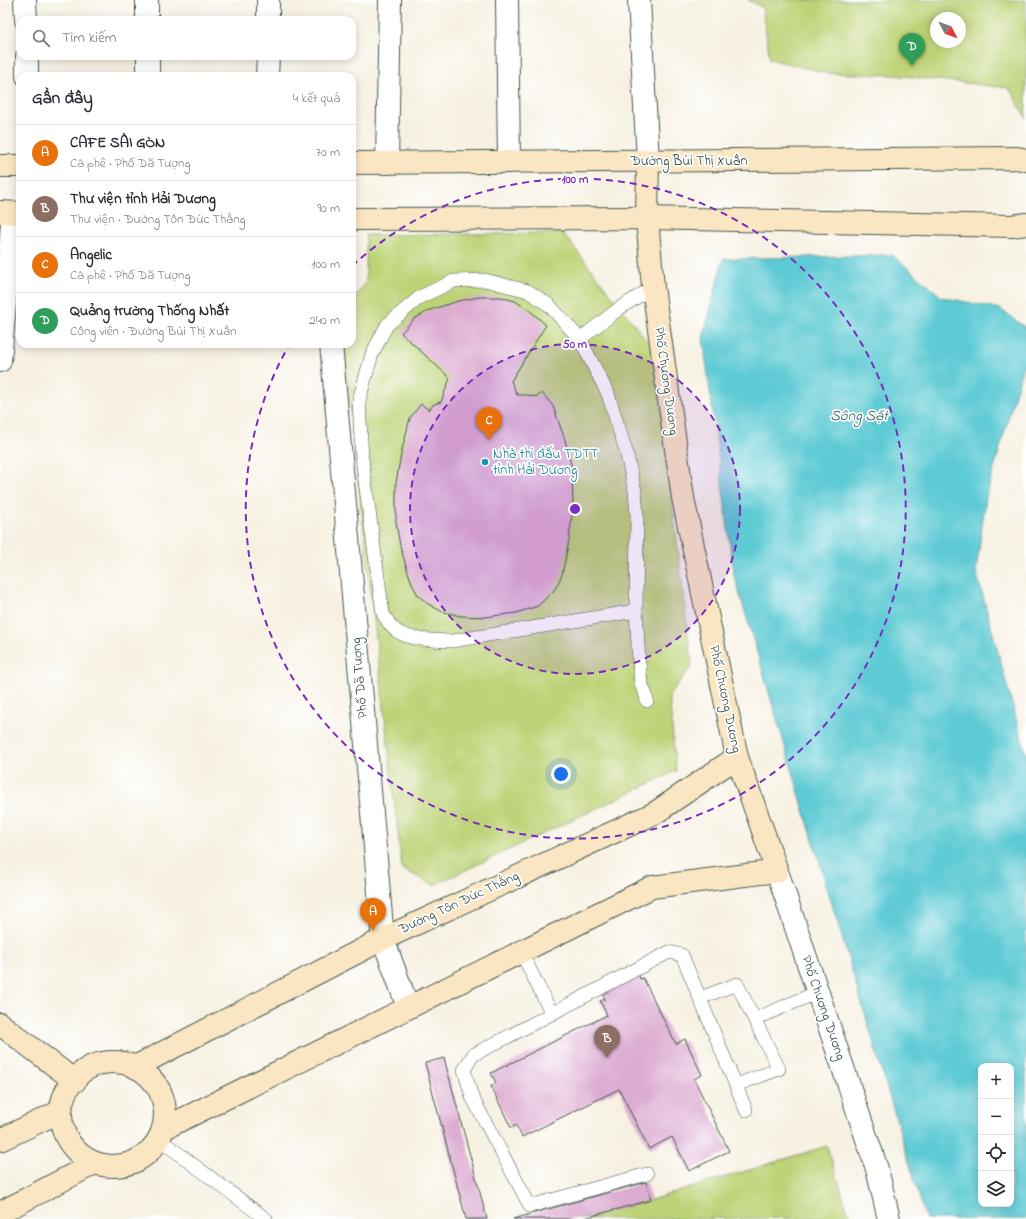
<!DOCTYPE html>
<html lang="vi">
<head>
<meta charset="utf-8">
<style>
  :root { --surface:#fff; --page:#f7f7f7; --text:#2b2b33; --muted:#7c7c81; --line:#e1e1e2; --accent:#d1495b }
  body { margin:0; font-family:"Indie Flower",sans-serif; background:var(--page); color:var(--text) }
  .controls { position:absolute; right:12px; bottom:12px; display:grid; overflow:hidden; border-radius:8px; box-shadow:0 2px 10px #0003 }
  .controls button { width:36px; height:36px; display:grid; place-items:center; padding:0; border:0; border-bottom:1px solid var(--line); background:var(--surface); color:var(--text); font:20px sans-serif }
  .compass { position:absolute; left:930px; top:12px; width:36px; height:36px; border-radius:50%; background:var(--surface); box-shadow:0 2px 10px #0003; rotate:131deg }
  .you { position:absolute; left:561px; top:774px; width:14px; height:14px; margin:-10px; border:3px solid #fff; border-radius:50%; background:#1a73e8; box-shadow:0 0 0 6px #1a73e833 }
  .badge { display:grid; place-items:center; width:26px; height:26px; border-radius:50%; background:var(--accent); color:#fff; font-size:13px; font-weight:700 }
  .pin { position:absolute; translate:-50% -33px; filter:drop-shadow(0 1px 2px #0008) }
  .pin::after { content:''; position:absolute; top:21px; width:14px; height:12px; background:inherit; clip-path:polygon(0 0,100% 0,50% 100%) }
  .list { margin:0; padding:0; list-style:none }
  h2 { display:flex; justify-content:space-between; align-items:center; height:52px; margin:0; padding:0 16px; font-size:17px }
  h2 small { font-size:13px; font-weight:400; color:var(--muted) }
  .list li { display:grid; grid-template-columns:26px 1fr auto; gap:12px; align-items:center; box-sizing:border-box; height:56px; padding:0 16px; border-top:1px solid var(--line) }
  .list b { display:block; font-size:15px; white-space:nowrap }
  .list p { margin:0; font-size:13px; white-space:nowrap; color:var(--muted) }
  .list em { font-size:13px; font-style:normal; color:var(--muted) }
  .icon { flex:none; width:22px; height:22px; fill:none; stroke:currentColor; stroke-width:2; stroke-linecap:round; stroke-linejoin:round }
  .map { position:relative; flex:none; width:1026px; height:1219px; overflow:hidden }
  .search { position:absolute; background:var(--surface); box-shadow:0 2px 10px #0003; left:16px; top:16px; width:340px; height:44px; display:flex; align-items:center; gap:10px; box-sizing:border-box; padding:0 14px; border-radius:12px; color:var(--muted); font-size:15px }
  .panel { position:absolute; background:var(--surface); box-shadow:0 2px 10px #0003; left:16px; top:72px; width:340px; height:276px; border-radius:12px }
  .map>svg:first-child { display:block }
  .green { fill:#bed377; stroke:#6e8856; fill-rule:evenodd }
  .water { fill:#5dcad4; stroke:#3e8484; fill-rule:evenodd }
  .building { fill:#ddacd1 }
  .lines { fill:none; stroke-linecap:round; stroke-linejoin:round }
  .lane-casing { stroke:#3f584e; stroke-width:14 }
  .street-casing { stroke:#3f584e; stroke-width:24 }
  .secondary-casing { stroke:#3f584e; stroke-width:24 }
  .lane { stroke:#fff; stroke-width:13 }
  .street { stroke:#fff; stroke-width:22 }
  .secondary { stroke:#fbe6c3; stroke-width:22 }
  .ring { fill:none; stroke:#7b2cbf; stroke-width:2; stroke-dasharray:7 5 }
  .culture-dot { fill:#0f9aa8; stroke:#fff; stroke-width:1.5 }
  .labels { text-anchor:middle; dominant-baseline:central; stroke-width:3.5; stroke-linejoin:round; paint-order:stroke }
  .street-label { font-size:14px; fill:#1f3d34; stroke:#fff }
  .culture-label { font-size:14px; fill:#0d838f; stroke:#fff; text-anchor:start }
  .water-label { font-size:15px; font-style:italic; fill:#2e605c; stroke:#fff }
  .centre { fill:#7b2cbf; stroke:#fff; stroke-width:2 }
  .ring-label { font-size:12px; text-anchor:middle; font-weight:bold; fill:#7b2cbf; stroke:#fff; stroke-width:3.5; stroke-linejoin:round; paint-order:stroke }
</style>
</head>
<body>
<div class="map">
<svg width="1026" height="1219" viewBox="0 0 1026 1219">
  <rect width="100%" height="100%" fill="#fff"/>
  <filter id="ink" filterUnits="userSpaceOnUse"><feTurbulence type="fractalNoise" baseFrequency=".025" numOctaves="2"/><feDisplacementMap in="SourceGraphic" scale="8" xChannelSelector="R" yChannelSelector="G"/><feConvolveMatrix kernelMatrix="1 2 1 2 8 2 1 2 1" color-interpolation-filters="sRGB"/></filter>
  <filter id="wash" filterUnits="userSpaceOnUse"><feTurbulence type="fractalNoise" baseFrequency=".012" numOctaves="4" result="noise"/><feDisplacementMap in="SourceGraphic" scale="16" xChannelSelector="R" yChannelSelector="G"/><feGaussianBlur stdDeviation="0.9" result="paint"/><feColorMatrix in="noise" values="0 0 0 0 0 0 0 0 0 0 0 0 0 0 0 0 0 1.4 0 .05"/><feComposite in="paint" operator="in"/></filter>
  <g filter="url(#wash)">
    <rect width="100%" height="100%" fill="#f7f1e2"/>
    <g class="green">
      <path d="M748,0H1026V118L1009,88L894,75L825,73L770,59L762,7ZM936,18H960V42H936Z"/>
      <polygon points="563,233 654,350 692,666 669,695 676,771 434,885 402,869 343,344 352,344 352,302 366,282 366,235"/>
      <polygon points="827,1146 850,1218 581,1219 651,1200"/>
    </g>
    <path class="water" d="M892,255L942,297L1000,309L1026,328V356L986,497L976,571L1026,755V1219H926L734,575L703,338L723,259ZM981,1066H1011V1204H981Z"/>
    <g id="blocks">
      <g class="building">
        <polygon points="479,297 501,297 515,301 529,310 546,325 511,381 517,395 527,395 536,397 542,393 553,406 565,440 572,469 573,507 569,540 562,575 555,589 538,606 516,613 485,617 460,616 441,611 428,604 418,595 413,586 407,569 400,546 396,522 396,483 401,454 410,418 421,404 429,410 434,404 441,402 450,378 401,333 414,319 430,310 458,301"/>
        <polygon points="638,973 640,979 643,978 676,1044 685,1039 702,1075 694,1079 729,1151 689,1171 672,1137 649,1149 619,1089 522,1137 516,1125 511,1128 491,1086 496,1083 491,1073 607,1015 600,1001 605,999 601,991"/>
        <polygon points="444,1058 487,1219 466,1219 425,1063"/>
        <polygon points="646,1182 651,1200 581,1219 513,1219"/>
      </g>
    </g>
  </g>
  <g filter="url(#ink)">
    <use href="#blocks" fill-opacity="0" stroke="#3f584e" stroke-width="1"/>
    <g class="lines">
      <g class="lane-casing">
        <g id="lane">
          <path d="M580,339L549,305L528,291L485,280L454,281L420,297L387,325L372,354L359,400L362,459L383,614C386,618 388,623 392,627C404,641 434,640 452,641L636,611"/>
          <polyline points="647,701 645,692 641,684 639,662 636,611 637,515 635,491 626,451 608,394 580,339 620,308 653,287"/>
          <polyline points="521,952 552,1014"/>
          <polyline points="700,998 737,984 779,1069 736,1085"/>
          <polyline points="755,1019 818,992"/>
          <polyline points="159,1139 266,1219"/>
          <polyline points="647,1174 530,1206 472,1097 464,1070 473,1055 669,952 682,955 746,1110"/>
        </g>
      </g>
      <g class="street-casing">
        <g id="street">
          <polyline points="25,0 26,20"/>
          <polyline points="147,0 147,20"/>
          <polyline points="507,0 509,162"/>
          <polyline points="639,0 648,161"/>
          <polyline points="268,20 268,0"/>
          <polyline points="27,56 27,76"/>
          <polyline points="148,56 148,76"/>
          <polyline points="267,76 268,56"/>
          <polyline points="387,163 390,0"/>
          <polyline points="331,344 383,939 408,1007"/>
          <polyline points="0,361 13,213"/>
          <polyline points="777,871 877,1169 889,1219"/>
        </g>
      </g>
      <g class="secondary-casing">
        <g id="secondary">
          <polyline points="352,163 1017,158 1026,160"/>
          <polyline points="0,166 20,166"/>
          <polyline points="0,212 20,213"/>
          <polyline points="352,219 647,218 1012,226 1026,224"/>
          <polyline points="0,1024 75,1081"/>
          <circle cx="113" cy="1114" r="52"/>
          <polyline points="135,1067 383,939 655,813 737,757"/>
          <polyline points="163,1129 652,887 777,871 737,757 683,498 653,287 647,218 648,161"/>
          <polyline points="0,1140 61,1111"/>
          <polyline points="0,1213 95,1163"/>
        </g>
      </g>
      <use href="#lane" class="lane"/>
      <use href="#street" class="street"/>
      <use href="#secondary" class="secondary"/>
    </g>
  </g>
  <circle cx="575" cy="509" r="165" fill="#7b2cbf" fill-opacity=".12"/>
  <g class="ring">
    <circle cx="575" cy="509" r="165"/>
    <path d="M352 266A330 330 0 1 1 288 347"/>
  </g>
  <circle class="culture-dot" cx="485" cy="462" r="4"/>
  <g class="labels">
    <g class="street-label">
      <text x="689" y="161">Đường Bùi Thị Xuân</text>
      <text transform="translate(666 381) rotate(82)">Phố Chương Dương</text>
      <text transform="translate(360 678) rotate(-95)">Phố Dã Tượng</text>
      <text transform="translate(725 699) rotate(78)">Phố Chương Dương</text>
      <text transform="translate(459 903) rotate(-25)">Đường Tôn Đức Thắng</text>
      <text transform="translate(823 1008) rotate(71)">Phố Chương Dương</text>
    </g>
    <g class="culture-label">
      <text x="493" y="454">Nhà thi đấu TDTT<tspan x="493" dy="16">tỉnh Hải Dương</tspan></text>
    </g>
    <g class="water-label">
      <text x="859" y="416">Sông Sặt</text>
    </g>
  </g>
  <circle cx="575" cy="509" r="6" class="centre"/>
  <g class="ring-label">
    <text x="575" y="183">100 m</text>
    <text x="575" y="348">50 m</text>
  </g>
</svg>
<div class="controls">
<button>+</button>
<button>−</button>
<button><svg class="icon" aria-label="locate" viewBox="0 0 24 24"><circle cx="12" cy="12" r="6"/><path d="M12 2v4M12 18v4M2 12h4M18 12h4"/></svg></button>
<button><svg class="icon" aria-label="layers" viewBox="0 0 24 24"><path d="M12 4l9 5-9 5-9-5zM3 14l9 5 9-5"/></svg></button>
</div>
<svg class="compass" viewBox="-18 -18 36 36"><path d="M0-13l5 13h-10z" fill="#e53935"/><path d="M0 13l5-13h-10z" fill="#7c7c81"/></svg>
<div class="you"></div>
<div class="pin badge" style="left:373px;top:931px;background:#e8710a">A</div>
<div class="pin badge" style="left:607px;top:1058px;background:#8d6e63">B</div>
<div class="pin badge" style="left:489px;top:440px;background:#e8710a">C</div>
<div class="pin badge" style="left:912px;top:66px;background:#2e9e5b">D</div>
<div class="search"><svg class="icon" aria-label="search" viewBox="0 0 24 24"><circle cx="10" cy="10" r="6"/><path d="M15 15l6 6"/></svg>Tìm kiếm</div>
<section class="panel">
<h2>Gần đây<small>4 kết quả</small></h2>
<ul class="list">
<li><span class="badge" style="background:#e8710a">A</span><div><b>CAFE SÀI GÒN</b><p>Cà phê · Phố Dã Tượng</p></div><em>70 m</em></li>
<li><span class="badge" style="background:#8d6e63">B</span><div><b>Thư viện tỉnh Hải Dương</b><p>Thư viện · Đường Tôn Đức Thắng</p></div><em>90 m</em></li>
<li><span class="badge" style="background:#e8710a">C</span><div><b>Angelic</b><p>Cà phê · Phố Dã Tượng</p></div><em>100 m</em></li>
<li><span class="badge" style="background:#2e9e5b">D</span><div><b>Quảng trường Thống Nhất</b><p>Công viên · Đường Bùi Thị Xuân</p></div><em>240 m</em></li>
</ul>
</section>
</div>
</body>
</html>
